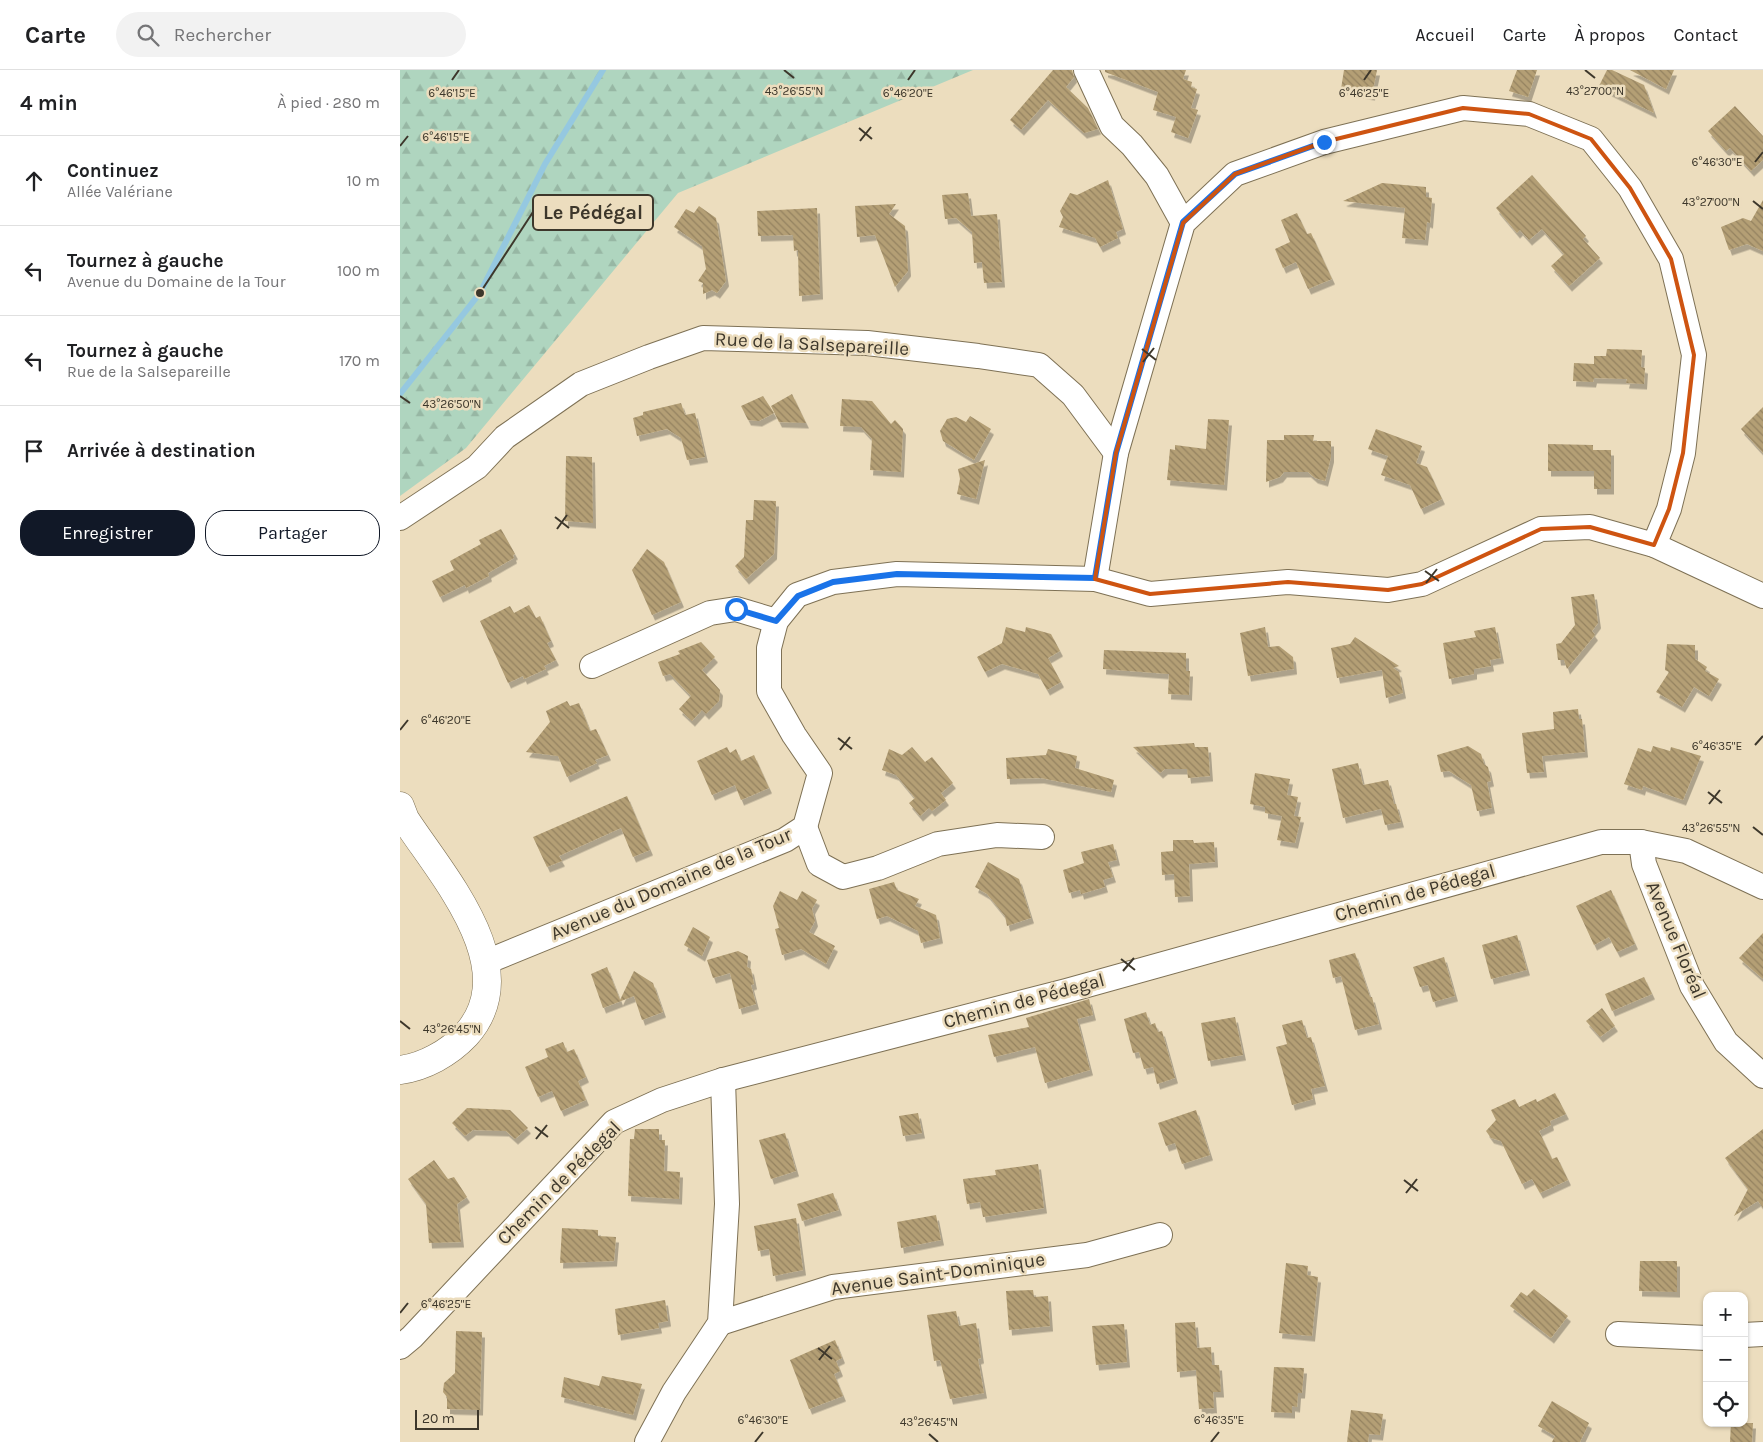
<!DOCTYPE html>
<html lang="fr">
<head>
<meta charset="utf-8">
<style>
  :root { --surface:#fff; --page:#f2f2f2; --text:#202124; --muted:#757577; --line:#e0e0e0; --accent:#111827 }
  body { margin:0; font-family:Karla,sans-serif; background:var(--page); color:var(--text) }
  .controls { position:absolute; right:15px; bottom:15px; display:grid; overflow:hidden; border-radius:10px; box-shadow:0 1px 4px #0004 }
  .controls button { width:45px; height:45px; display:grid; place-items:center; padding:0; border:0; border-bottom:1px solid var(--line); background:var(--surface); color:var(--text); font:25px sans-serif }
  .scale { position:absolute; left:15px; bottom:12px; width:64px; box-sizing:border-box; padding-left:5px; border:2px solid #3d372b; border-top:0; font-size:14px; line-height:18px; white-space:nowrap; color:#3d372b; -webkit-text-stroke:4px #ecddbe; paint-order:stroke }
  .stop { position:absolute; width:15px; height:15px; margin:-11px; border:4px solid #1a73e8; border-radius:50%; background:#fff }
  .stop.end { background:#1a73e8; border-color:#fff; box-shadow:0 1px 5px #0008 }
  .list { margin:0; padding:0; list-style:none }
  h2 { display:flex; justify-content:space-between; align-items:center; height:65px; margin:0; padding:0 20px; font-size:21px }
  h2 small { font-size:16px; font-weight:400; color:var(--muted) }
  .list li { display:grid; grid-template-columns:32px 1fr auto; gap:15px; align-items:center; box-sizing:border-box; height:90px; padding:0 20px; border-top:1px solid var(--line) }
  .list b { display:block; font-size:19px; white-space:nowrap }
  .list p { margin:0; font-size:16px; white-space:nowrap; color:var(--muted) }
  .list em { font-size:16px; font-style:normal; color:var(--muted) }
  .actions { display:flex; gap:10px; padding:15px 20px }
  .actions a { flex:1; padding:11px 0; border:1px solid var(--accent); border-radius:20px; text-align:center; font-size:18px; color:var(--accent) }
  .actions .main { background:var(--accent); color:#fff }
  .icon { flex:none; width:28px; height:28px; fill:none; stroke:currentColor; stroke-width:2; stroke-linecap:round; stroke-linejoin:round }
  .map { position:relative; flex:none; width:1363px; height:1372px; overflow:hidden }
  header { display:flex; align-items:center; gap:30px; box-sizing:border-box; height:70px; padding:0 25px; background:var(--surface); border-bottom:1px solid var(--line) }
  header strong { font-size:24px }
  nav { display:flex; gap:28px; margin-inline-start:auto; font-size:18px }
  .search { width:350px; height:45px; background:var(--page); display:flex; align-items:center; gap:12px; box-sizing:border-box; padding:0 18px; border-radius:28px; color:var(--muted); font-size:19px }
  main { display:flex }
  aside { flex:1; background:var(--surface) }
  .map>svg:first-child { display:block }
  .forest { fill:url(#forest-firs) }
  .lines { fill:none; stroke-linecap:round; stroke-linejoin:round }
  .stream { stroke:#95c8e0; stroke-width:6 }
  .building { fill:url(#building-back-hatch); filter:url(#shadow) }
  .street-casing { stroke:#7e7155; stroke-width:26 }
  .secondary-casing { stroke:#7e7155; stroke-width:29 }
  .street { stroke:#fff; stroke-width:24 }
  .secondary { stroke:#fff; stroke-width:28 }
  .route { stroke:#1a73e8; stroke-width:6 }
  .marked { fill:none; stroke:#ce5411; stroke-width:4; stroke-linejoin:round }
  .ticks { fill:none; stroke:#3d372b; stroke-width:2 }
  .labels { text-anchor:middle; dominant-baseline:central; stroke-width:5; stroke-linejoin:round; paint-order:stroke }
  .street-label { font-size:19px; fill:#3d372b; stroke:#ecddbe }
  .ticks-label { font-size:12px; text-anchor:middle; fill:#3d372b; stroke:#ecddbe; stroke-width:5; stroke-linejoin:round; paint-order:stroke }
  .leader { fill:none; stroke:#3d372b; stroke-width:2 }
  .callout-dot { fill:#3d372b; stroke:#ecddbe; stroke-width:2 }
  .callout { fill:#ecddbe; stroke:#3d372b; stroke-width:2 }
  .callout-label { font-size:20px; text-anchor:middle; font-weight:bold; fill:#3d372b }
</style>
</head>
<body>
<header>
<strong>Carte</strong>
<div class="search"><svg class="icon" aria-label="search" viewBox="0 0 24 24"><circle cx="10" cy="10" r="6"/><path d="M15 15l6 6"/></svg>Rechercher</div>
<nav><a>Accueil</a><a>Carte</a><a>À propos</a><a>Contact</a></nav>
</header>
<main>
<aside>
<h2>4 min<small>À pied · 280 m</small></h2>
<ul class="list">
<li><svg class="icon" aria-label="ahead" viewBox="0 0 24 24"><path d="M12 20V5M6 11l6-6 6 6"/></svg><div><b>Continuez</b><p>Allée Valériane</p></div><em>10 m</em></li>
<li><svg class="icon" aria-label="left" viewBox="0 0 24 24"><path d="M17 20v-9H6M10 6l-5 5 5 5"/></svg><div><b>Tournez à gauche</b><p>Avenue du Domaine de la Tour</p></div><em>100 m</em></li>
<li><svg class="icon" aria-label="left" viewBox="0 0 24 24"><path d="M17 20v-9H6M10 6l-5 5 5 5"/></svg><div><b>Tournez à gauche</b><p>Rue de la Salsepareille</p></div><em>170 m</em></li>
<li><svg class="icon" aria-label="arrive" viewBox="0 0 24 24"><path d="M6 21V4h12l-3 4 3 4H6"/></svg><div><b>Arrivée à destination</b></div></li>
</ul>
<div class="actions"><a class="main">Enregistrer</a><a>Partager</a></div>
</aside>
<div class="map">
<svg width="1363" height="1372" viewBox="0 0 1363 1372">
  <defs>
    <pattern id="forest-firs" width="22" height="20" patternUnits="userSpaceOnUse" patternTransform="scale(1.25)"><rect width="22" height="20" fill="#afd5bf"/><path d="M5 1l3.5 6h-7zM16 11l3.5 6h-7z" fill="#97b7a4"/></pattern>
    <pattern id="building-back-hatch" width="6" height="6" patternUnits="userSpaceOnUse" patternTransform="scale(1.25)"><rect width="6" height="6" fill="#b49f75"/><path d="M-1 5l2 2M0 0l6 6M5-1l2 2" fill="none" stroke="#948260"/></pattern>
    <filter id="shadow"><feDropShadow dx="3" dy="5.5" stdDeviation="0" flood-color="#0004"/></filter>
  </defs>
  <rect width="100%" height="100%" fill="#ecddbe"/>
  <polygon class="forest" points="0,0 573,0 278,123 66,378 0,426"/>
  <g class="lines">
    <polyline class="stream" points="0,324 80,223 145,94 203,0"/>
  </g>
  <g class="building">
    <polygon points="653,0 672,0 674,7 666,17 688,38 698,59 684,63 648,30 621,60 610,50"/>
    <polygon points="705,0 786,0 783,9 792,12 791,17 797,19 791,38 798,40 788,68 771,62 776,47 753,40 758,22 705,2"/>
    <polygon points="944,0 977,0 972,25 941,19"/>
    <polygon points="1117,0 1137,0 1128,27 1109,21"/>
    <polygon points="1207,0 1212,0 1244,15 1254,43 1199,16"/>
    <polygon points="1230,0 1274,0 1266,19"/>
    <polygon points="1335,36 1363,66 1363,90 1351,101 1330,78 1326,81 1308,61"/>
    <polygon points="1132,105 1186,166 1183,169 1200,188 1169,216 1151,196 1164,184 1142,159 1129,170 1120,160 1117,163 1096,138"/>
    <polygon points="708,110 723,159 716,162 718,168 700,177 695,168 659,157 663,147 660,141 670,123 677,125"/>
    <polygon points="982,113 1026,117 1026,127 1032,128 1030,153 1027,152 1025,170 1002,168 1005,138 943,131"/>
    <polygon points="568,123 571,146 597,144 602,212 584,213 582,192 574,193 572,162 556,148 545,149 542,125"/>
    <polygon points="1363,130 1363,181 1347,174 1329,180 1321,157 1343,148 1351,151"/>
    <polygon points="496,134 489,144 505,156 508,201 495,217 475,165 457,167 455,136"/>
    <polygon points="299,136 316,148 326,211 317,223 312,220 303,224 303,213 298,211 306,199 302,176 274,157 286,139 294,143"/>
    <polygon points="417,138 420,224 399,226 398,180 394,181 393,165 358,166 357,141"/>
    <polygon points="897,143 907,164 911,163 932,209 908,219 896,192 883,198 875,179 890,172 881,150"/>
    <polygon points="1207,279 1242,280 1241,297 1245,298 1244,314 1226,313 1227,309 1194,308 1193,312 1173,311 1174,293 1194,294 1194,286 1206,286"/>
    <polygon points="392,324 406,353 379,352 371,336"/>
    <polygon points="363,326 374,343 359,351 348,350 341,336"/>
    <polygon points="442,329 472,331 491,354 495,350 503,359 501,402 470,400 472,369 461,357 440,356"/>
    <polygon points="281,333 285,345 295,343 305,387 287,390 281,368 267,359 237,366 233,348 243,345 243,342"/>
    <polygon points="1363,337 1363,383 1341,359"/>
    <polygon points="570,346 591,359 574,390 543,371 540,361 547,349 556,347 566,352"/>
    <polygon points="808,349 829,350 824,415 767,410 770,379 775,380 775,375 806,379"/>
    <polygon points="976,359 1022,376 1016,393 1027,397 1042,429 1021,439 1010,415 981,405 988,386 968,379"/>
    <polygon points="884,365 914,365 913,371 931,371 931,387 925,411 915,408 908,402 884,402 880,407 866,412 867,370 884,370"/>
    <polygon points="1148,374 1193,375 1193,380 1211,380 1211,419 1194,419 1194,401 1148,401"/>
    <polygon points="166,386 192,387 193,453 165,451"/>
    <polygon points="585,390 576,429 557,424 560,409 558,399"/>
    <polygon points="354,430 376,431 374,484 346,509 335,496 344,487 346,450 353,450"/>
    <polygon points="101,459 115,484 113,485 114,488 88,503 89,506 66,518 65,515 40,527 32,511 54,500 50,491 81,474 79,470"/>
    <polygon points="247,479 264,492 281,532 252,545 232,500"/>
    <polygon points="1194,524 1198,553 1192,561 1195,565 1167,599 1164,590 1158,590 1156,574 1161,573 1175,555 1171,527"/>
    <polygon points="129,535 136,548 140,546 151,571 147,573 156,590 144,596 146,599 124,609 123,606 108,613 80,551 110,536 114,543"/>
    <polygon points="606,557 625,562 626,557 651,564 660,581 648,588 661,612 647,620 638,604 602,594 585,602 577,587 602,573"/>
    <polygon points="865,557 868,577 879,576 893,587 894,599 848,606 840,563"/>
    <polygon points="1095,557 1101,588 1090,590 1091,596 1074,599 1074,604 1049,609 1043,573 1076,567 1074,561"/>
    <polygon points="955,567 999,596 993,598 999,602 1003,623 986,628 982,600 937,608 931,578 950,574"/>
    <polygon points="301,572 315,587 302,600 320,620 319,631 306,644 302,640 292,651 279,639 291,626 270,604 263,606 258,592 280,584 278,581"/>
    <polygon points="1267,574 1295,575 1295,589 1307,597 1305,601 1319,609 1309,626 1294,617 1282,637 1256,622 1269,602 1265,600"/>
    <polygon points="704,580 786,583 786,601 790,601 789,625 768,624 769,604 703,599"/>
    <polygon points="167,631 170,636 179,633 190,661 196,659 208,685 195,690 197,693 167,707 158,686 126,682 150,652 146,641"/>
    <polygon points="1178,639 1179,649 1182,649 1185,682 1142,686 1144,702 1127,703 1122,663 1154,659 1153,642"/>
    <polygon points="794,673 795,677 808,677 810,706 788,708 787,699 765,699 760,703 733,677"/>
    <polygon points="1068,676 1081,684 1084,694 1088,697 1091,711 1087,712 1092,738 1077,741 1071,715 1049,701 1041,702 1037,685"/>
    <polygon points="1253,676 1270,681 1271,677 1301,686 1283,730 1243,716 1242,720 1224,714 1238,678 1251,682"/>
    <polygon points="327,677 330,683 336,679 341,691 354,685 369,718 341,730 335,715 312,725 297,691"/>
    <polygon points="512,677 525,692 532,687 553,713 541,723 546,730 532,741 529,738 520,746 509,733 515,728 496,705 482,700 489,679 502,685"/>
    <polygon points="648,679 677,686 675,698 714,710 711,722 641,708 607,709 606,688 646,685"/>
    <polygon points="958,693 963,715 988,710 994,734 996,734 1001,752 985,755 981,739 943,748 932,699"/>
    <polygon points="855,703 890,709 887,725 898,727 894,746 901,747 895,773 877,770 882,746 865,743 865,737 850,734"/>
    <polygon points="227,726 250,780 233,787 221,758 159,786 162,791 147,797 133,767"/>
    <polygon points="773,770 793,770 794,773 814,772 815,792 789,794 790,826 775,827 774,804 762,805 761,782 773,781"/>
    <polygon points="713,774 717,790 708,792 713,807 703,810 705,817 681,824 680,820 669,823 663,800 684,793 681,782"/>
    <polygon points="588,792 619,809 631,848 607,856 605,846 587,824 575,817"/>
    <polygon points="494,812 497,820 519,829 515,836 536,845 540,868 521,873 518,861 487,846 477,849 469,819"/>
    <polygon points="1211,820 1235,874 1217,882 1209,867 1194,875 1176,836"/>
    <polygon points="380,821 397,830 402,821 417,830 412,839 415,851 409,862 435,876 426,894 401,879 382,885 375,859 379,858 373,836"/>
    <polygon points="293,857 310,867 302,886 284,875"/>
    <polygon points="1363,863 1363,909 1339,888"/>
    <polygon points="1117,865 1127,900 1091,909 1082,875"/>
    <polygon points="338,881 348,886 347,897 351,899 354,914 351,915 356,934 339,939 330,903 313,908 307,890"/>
    <polygon points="955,883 970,927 972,927 979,954 955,960 941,906 933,908 929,890"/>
    <polygon points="1044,887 1055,926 1033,932 1028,915 1020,917 1013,897"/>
    <polygon points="207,897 220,930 234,901 253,913 263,942 242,950 234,926 203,938 191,904"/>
    <polygon points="1244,907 1252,924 1212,941 1205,924"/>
    <polygon points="689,929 693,945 677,949 690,1000 645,1013 635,977 594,987 588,965 629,957 626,948"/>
    <polygon points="1202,938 1215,956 1200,967 1186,951"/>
    <polygon points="746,942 750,955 755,953 758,962 762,961 775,1008 757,1014 753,997 744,999 739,982 733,983 724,949"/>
    <polygon points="835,947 843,985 808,991 801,953"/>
    <polygon points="902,950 907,968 911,967 925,1016 911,1019 913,1029 892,1035 876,977 887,974 882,955"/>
    <polygon points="163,972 167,982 174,979 186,1007 178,1011 186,1030 161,1041 152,1021 138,1027 125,997 148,987 145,979"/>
    <polygon points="1155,1023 1166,1044 1150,1051 1151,1055 1139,1061 1152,1089 1157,1087 1168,1110 1140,1123 1132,1109 1122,1114 1101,1071 1091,1068 1086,1061 1096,1050 1091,1040 1115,1029 1119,1037 1136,1029 1137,1032"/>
    <polygon points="67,1038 110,1040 128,1058 115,1069 106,1061 73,1060 65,1066 52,1053"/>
    <polygon points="796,1040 810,1085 782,1094 775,1073 766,1076 758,1053"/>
    <polygon points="518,1043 522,1063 503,1066 499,1046"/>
    <polygon points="235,1059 259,1059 259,1070 265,1070 264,1101 280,1102 279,1129 228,1126 230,1069 234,1069"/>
    <polygon points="1363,1059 1363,1138 1358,1131 1334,1146 1348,1119 1325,1088"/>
    <polygon points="385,1063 396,1101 371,1109 359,1070"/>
    <polygon points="34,1090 48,1109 54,1107 67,1127 57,1134 61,1172 29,1173 26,1134 8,1109"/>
    <polygon points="638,1094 644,1138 583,1147 580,1132 567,1134 563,1109 596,1105 595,1100"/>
    <polygon points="433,1123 439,1140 402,1151 397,1134"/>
    <polygon points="536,1145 541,1170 501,1178 497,1152"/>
    <polygon points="396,1148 403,1200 373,1206 369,1179 358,1181 354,1156"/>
    <polygon points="162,1158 198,1160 198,1166 216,1167 214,1191 160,1193"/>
    <polygon points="1240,1191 1277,1191 1277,1222 1239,1221"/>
    <polygon points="886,1193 908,1196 907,1205 918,1207 912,1266 879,1263"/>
    <polygon points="1134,1219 1168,1246 1151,1268 1110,1236 1121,1222 1127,1226"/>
    <polygon points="633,1220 634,1227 648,1226 650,1256 609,1260 606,1221"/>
    <polygon points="265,1230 268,1251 258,1253 259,1258 218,1265 215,1239"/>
    <polygon points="556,1241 559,1256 576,1253 581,1288 578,1289 584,1323 550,1329 540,1290 534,1291 527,1245"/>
    <polygon points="795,1252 797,1278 811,1277 812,1295 819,1295 821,1322 813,1322 814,1338 799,1339 796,1300 777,1302 775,1253"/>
    <polygon points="724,1254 727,1292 696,1295 692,1256"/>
    <polygon points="56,1261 82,1262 80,1340 47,1339 47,1327 43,1322 44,1313 55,1303"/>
    <polygon points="435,1270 442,1288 436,1291 440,1301 434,1304 443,1326 409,1339 390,1290"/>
    <polygon points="874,1297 904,1298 902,1323 898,1323 897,1337 892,1336 892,1343 871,1342"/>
    <polygon points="202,1306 242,1314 233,1345 161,1327 164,1307 199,1316"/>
    <polygon points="1152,1331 1189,1353 1180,1372 1152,1372 1155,1366 1138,1356"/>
    <polygon points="951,1340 983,1344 980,1365 969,1364 968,1372 947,1372"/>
    <polygon points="1331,1353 1353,1353 1352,1372 1330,1372"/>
  </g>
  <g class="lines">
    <g class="street-casing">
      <g id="street">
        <polyline points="686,0 712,56 732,75 757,106 783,153"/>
        <polyline points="0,448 77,397 105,367 181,314 249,287 303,268 467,273 578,286 639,295 673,325 716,383"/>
        <polyline points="695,509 716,383 783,153 835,104 924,72 1063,38 1129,44 1191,69 1230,118 1271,189 1294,285 1283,383 1269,439 1254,475"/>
        <polyline points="192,596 310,543 336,539 376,551"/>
        <polyline points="405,757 419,794 443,807 478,798 538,774 597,765 642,767"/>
        <polyline points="1241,772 1244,794 1292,916 1326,972 1363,1006"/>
        <polyline points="86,892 385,770 405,757 420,703 394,665 369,621 369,578 376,551 397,525 433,512 497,504 695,509 750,524 888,512 988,520 1022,514 1141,459 1190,457 1254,475 1363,526"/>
        <polyline points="320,1253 433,1217 687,1185 760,1165"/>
        <polyline points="1218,1264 1307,1268"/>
        <polyline points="1344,1265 1363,1264"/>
        <polyline points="0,1277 12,1267 214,1052 262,1030 323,1010 666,921 1201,772 1241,772 1286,781 1363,817"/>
        <polyline points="247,1372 274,1322 320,1253 327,1134 323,1010"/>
      </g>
    </g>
    <g class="secondary-casing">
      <path id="secondary" d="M0,736L5,749C42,806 126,898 66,965C49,983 24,997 0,1000"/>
    </g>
    <use href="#street" class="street"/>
    <use href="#secondary" class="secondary"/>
  </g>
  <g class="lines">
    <polyline class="route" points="336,539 376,551 398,526 433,512 497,504 695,508 716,383 783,152 835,104 924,72"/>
  </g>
  <path class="marked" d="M1063,38L1129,44L1191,69L1230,118L1271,189L1294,285L1283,383L1269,439L1254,475L1190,457L1141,459L1022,514L988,520L888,512L750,524L695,509L716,383L783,153L835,104L924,72Z"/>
  <path class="ticks" d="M384,0L394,8M1185,0L1195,8M52,10L59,0M508,10L515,0M964,10L971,0M459,58L472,69M460,71L471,57M0,76L8,66M1355,92L1363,82M1353,131L1363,139M742,279L756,290M743,292L754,278M0,326L10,333M155,447L169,458M157,459L167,445M1025,501L1039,511M1026,513L1037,499M0,660L8,650M438,668L452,679M1355,675L1363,666M440,680L450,667M1308,722L1322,733M1309,734L1320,720M1353,757L1363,765M721,889L735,900M723,901L734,888M0,951L10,959M135,1057L148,1067M136,1069L147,1055M1004,1110L1018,1121M1006,1123L1017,1109M0,1243L8,1233M418,1278L432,1289M419,1290L430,1276M529,1364L538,1372M355,1372L363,1362M811,1372L819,1362"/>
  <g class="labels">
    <g class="street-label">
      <text transform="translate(412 274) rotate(3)">Rue de la Salsepareille</text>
      <text transform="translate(271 814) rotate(-23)">Avenue du Domaine de la Tour</text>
      <text transform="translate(1015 823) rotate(-16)">Chemin de Pédegal</text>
      <text transform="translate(1276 870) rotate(67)">Avenue Floréal</text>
      <text transform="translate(624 931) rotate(-15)">Chemin de Pédegal</text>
      <text transform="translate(159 1113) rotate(-45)">Chemin de Pédegal</text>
      <text transform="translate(538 1204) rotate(-8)">Avenue Saint-Dominique</text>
    </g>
  </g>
  <g class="ticks-label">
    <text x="394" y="25">43°26'55"N</text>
    <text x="1195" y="25">43°27'00"N</text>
    <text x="508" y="27">6°46'20"E</text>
    <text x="964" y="27">6°46'25"E</text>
    <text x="52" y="27">6°46'15"E</text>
    <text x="46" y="71">6°46'15"E</text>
    <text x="1317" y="96">6°46'30"E</text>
    <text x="1311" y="136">43°27'00"N</text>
    <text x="52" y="338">43°26'50"N</text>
    <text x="46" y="654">6°46'20"E</text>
    <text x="1317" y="680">6°46'35"E</text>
    <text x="1311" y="762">43°26'55"N</text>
    <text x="52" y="963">43°26'45"N</text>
    <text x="46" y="1238">6°46'25"E</text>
    <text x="363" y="1354">6°46'30"E</text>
    <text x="819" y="1354">6°46'35"E</text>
    <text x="529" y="1356">43°26'45"N</text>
  </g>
  <path class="leader" d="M80 223L133 142"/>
  <circle class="callout-dot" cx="80" cy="223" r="5"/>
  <rect class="callout" x="133" y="125" width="120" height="35" rx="5"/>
  <g class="callout-label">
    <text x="193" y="149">Le Pédégal</text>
  </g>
</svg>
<div class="controls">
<button>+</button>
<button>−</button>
<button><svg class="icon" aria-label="locate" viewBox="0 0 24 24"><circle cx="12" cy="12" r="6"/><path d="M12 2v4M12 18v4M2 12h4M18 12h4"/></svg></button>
</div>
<div class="scale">20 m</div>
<div class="stop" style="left:336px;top:539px"></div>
<div class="stop end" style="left:924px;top:72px"></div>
</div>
</main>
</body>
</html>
